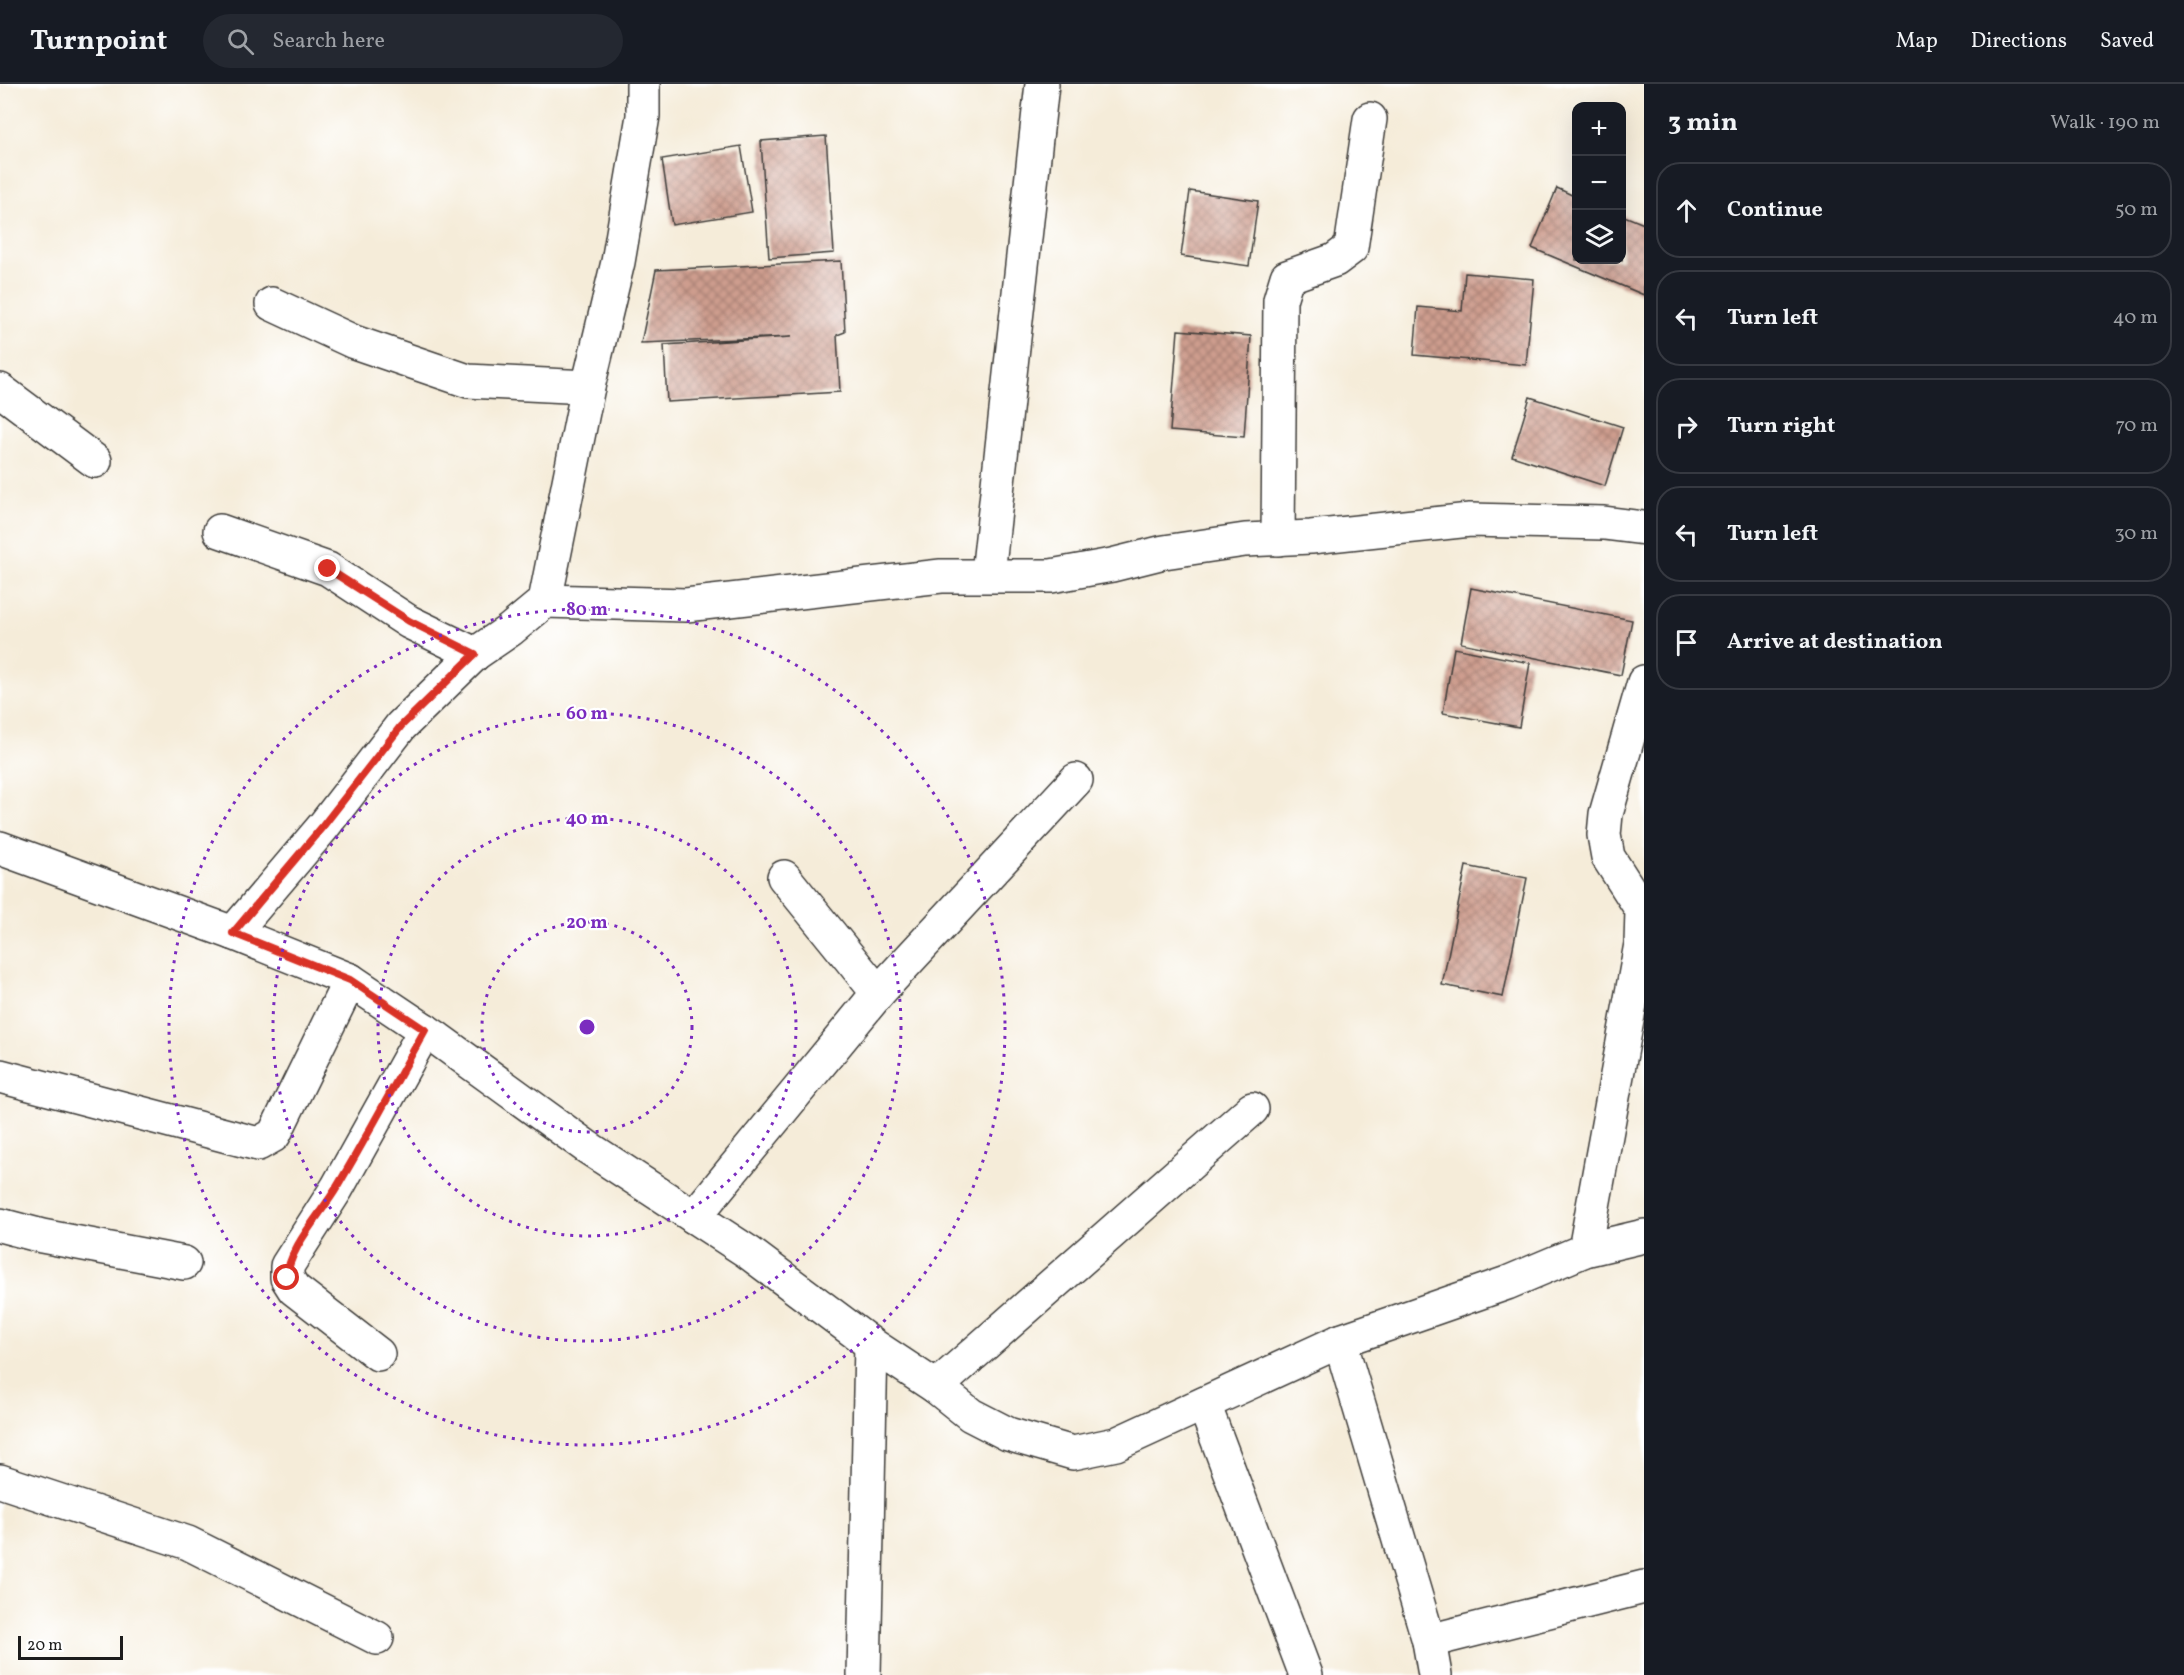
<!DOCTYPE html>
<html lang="en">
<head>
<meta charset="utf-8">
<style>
  :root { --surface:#171b24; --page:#242831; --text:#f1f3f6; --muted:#9ea1a6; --line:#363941 }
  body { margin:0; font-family:Vollkorn,serif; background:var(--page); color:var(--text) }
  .controls { position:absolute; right:18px; top:18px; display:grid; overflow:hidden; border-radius:12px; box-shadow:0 6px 24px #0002 }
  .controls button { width:54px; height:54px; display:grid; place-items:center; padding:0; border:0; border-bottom:2px solid var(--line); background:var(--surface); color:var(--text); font:30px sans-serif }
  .scale { position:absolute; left:18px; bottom:15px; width:105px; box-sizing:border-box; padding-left:6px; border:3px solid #1c1c1c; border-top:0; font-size:16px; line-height:21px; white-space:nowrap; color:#1c1c1c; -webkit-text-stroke:4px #fff; paint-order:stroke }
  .stop { position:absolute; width:18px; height:18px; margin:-14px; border:4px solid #d93025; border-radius:50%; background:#fff }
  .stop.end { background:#d93025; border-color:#fff; box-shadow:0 2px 6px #0008 }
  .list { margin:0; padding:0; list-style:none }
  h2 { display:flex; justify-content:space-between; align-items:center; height:78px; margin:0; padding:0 24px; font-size:26px }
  h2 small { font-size:20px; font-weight:400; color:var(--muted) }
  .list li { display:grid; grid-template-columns:39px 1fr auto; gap:18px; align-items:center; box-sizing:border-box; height:96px; margin:0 12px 12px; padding:0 12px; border:2px solid var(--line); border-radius:24px }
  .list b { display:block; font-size:22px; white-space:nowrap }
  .list em { font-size:20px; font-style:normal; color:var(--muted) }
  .icon { flex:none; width:33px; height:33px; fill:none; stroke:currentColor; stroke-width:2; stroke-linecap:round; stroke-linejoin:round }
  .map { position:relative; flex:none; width:1644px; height:1591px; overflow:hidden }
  header { display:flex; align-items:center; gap:36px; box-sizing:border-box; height:84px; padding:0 30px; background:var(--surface); border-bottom:2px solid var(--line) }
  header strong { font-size:28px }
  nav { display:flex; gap:33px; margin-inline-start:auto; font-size:21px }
  .search { width:420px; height:54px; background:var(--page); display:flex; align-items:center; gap:15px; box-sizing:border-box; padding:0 21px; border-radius:33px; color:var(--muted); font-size:22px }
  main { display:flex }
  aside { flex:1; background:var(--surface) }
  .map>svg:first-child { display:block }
  .building { fill:url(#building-cross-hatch) }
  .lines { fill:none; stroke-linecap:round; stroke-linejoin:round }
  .minor-casing { stroke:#3d3b38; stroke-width:36 }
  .minor { stroke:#fff; stroke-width:33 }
  .route { stroke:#d93025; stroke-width:8 }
  .ring { fill:none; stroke:#7b2cbf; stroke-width:3; stroke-dasharray:3 6 }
  .centre { fill:#7b2cbf; stroke:#fff; stroke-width:3 }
  .ring-label { font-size:18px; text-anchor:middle; font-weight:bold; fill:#7b2cbf; stroke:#fff; stroke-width:4.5; stroke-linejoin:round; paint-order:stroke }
</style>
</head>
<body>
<header>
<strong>Turnpoint</strong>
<div class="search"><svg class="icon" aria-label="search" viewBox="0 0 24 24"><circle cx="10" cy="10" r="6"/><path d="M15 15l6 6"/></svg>Search here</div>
<nav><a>Map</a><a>Directions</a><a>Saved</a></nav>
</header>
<main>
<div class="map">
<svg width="1644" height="1591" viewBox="0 0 1644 1591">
  <defs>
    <pattern id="building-cross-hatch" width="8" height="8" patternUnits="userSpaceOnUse" patternTransform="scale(1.5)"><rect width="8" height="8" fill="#ce9d8e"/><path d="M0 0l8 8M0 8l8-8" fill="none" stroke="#a67f73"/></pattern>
  </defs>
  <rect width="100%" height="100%" fill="#fff"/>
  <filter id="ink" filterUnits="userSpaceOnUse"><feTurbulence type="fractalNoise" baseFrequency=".0167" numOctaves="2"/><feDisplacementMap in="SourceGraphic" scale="12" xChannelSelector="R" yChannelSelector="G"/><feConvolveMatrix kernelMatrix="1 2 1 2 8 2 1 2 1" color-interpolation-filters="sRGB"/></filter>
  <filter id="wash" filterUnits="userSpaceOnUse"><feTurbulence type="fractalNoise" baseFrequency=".008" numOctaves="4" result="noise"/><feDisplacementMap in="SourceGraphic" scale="24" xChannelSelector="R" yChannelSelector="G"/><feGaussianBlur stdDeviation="1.35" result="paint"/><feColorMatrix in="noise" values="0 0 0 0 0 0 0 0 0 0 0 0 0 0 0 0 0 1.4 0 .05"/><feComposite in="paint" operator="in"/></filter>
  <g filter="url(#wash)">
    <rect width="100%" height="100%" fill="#f5ecd9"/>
    <g id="blocks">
      <g class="building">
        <polygon points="826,52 834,169 769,174 761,57"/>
        <polygon points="741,62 752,128 672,141 662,75"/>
        <polygon points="1557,104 1576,113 1576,176 1622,176 1622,131 1644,140 1644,211 1532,164"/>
        <polygon points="1190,107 1258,117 1249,182 1181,172"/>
        <polygon points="841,177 845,248 837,251 840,308 667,318 664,261 791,253 641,259 656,186"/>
        <polygon points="1465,189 1534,195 1526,281 1414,271 1418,223 1462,227"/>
        <polygon points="1178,246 1251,252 1244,353 1170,347"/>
        <polygon points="1530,313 1623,343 1605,402 1512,372"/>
        <polygon points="1471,504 1632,536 1621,591 1461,559"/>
        <polygon points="1454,564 1530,579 1519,643 1443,629"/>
        <polygon points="1466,782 1527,794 1503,913 1442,901"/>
      </g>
    </g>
  </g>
  <g filter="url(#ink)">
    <use href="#blocks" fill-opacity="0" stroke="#3d3b38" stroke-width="1.5"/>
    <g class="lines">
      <g class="minor-casing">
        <g id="minor">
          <polyline points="272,220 354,258 468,297 588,303 618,178 643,32 643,0"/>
          <polyline points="0,306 95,377"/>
          <polyline points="220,447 328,485 409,538 475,570"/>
          <polyline points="1278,455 1280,216 1287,193 1335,176 1351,164 1370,35"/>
          <polyline points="988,490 1042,0"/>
          <polyline points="545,517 588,303"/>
          <polyline points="0,764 233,849 350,896 438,955 587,1063 748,1168 871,1260 936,1303 971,1331 1008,1350 1073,1369 1116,1360 1340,1257 1507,1199 1585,1166 1644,1152"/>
          <polyline points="233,849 323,743 401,642 475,570 510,546 545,517 686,521 941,492 1051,492 1112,481 1164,468 1245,456 1311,453 1470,436 1604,439 1644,444"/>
          <polyline points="878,909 1076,696"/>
          <polyline points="0,992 258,1060 274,1051 350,896"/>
          <polyline points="694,1133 878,909 784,793"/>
          <polyline points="0,1141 42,1152 184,1179"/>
          <polyline points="1585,1166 1641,860 1642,826 1608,773 1604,751 1606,730 1644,598"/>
          <polyline points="1340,1257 1429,1557 1435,1591"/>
          <polyline points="378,1270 294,1205 287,1194 287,1182 337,1104 425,946"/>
          <polyline points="936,1303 1252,1025"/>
          <polyline points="1204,1320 1306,1591"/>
          <polyline points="0,1397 188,1459 377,1554"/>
          <polyline points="1429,1557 1644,1503"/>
          <polyline points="864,1591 871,1260"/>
        </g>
      </g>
      <use href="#minor" class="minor"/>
    </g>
  </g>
  <g class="lines" filter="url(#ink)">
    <path class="route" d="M287,1194C288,1164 322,1129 337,1103C368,1051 396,998 425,946L350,896L233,849L323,742L401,642L475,570L409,537L328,485"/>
  </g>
  <g class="ring">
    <circle cx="587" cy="943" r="105"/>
    <circle cx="587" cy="943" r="209"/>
    <circle cx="587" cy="943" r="314"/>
    <circle cx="587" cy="943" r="418"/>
  </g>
  <circle cx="587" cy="943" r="9" class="centre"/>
  <g class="ring-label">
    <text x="587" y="531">80 m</text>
    <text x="587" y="635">60 m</text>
    <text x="587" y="740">40 m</text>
    <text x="587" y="844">20 m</text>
  </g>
</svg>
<div class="controls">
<button>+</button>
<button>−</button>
<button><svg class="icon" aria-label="layers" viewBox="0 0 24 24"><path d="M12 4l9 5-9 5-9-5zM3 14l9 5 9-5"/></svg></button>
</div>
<div class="scale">20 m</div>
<div class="stop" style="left:287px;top:1194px"></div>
<div class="stop end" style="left:328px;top:485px"></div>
</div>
<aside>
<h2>3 min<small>Walk · 190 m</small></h2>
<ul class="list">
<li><svg class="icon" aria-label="ahead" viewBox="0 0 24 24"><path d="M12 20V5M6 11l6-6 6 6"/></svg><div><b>Continue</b></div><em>50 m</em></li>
<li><svg class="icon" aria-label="left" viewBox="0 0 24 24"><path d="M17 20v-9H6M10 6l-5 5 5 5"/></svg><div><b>Turn left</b></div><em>40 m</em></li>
<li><svg class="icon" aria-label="right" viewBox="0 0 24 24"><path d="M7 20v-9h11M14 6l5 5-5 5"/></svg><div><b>Turn right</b></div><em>70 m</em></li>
<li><svg class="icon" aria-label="left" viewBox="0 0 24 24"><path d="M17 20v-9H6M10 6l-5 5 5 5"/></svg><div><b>Turn left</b></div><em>30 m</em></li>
<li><svg class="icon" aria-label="arrive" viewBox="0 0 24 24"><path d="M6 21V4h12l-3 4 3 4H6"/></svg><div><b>Arrive at destination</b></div></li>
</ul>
</aside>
</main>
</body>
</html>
